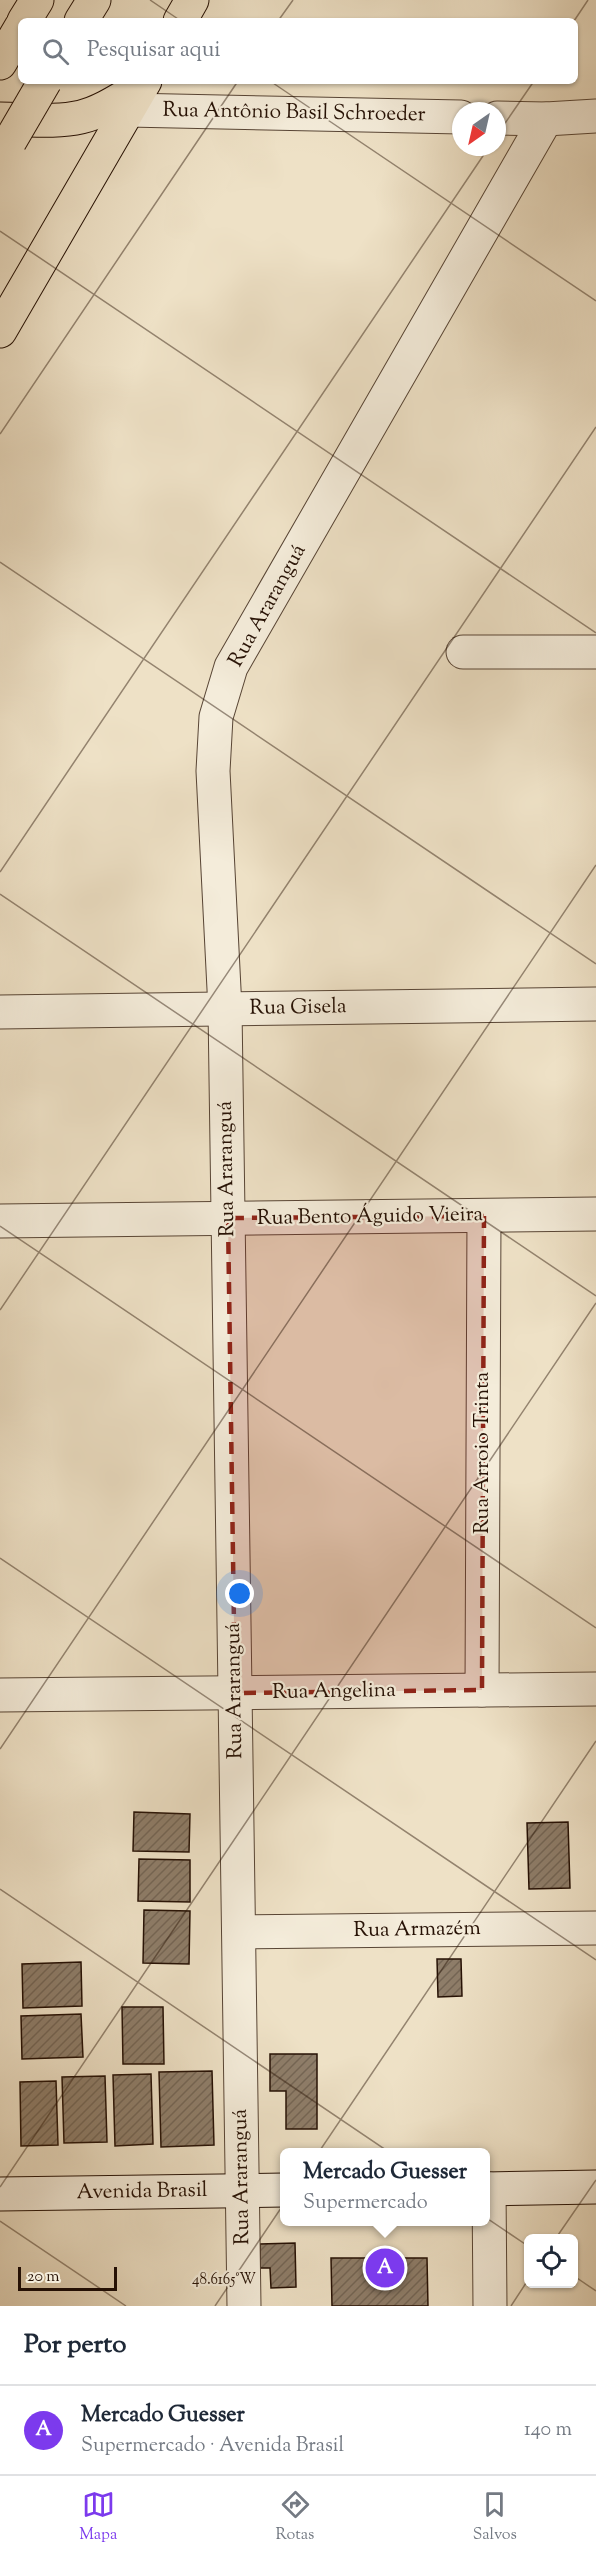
<!DOCTYPE html>
<html lang="pt">
<head>
<meta charset="utf-8">
<style>
  :root { --surface:#fff; --page:#f2f2f3; --text:#1f2937; --muted:#747a83; --line:#e0e1e3; --accent:#7c3aed }
  body { margin:0; font-family:"Sorts Mill Goudy",serif; background:var(--page); color:var(--text) }
  .controls { position:absolute; right:18px; bottom:18px; display:grid; overflow:hidden; border-radius:9px; box-shadow:0 2px 4px #0004 }
  .controls button { width:54px; height:54px; display:grid; place-items:center; padding:0; border:0; border-bottom:2px solid var(--line); background:var(--surface); color:var(--text); font:30px sans-serif }
  .compass { position:absolute; left:452px; top:102px; width:54px; height:54px; border-radius:50%; background:var(--surface); box-shadow:0 2px 4px #0004; rotate:214deg }
  .scale { position:absolute; left:18px; bottom:15px; width:99px; box-sizing:border-box; padding-left:6px; border:3px solid #261105; border-top:0; font-size:16px; line-height:21px; white-space:nowrap; color:#261105; -webkit-text-stroke:4px #f4ecda; paint-order:stroke }
  .you { position:absolute; left:240px; top:1594px; width:21px; height:21px; margin:-15px; border:4px solid #fff; border-radius:50%; background:#1a73e8; box-shadow:0 0 0 9px #1a73e833 }
  .badge { display:grid; place-items:center; width:39px; height:39px; border-radius:50%; background:var(--accent); color:#fff; font-size:20px; font-weight:700 }
  .pin { position:absolute; translate:-50% -50%; border:3px solid #fff; box-shadow:0 2px 6px #0006 }
  .popup { position:absolute; left:280px; top:2148px; width:210px; height:78px; box-sizing:border-box; display:grid; place-content:center; border-radius:9px; background:var(--surface); filter:drop-shadow(0 2px 4px #0005); font-size:20px; white-space:nowrap; color:var(--muted) }
  .popup b { font-size:22px; color:var(--text) }
  .popup::after { content:''; position:absolute; left:50%; top:100%; margin-left:-12px; border:12px solid transparent; border-top-color:var(--surface) }
  .list { margin:0; padding:0; list-style:none }
  h2 { display:flex; justify-content:space-between; align-items:center; height:78px; margin:0; padding:0 24px; font-size:26px }
  h2 small { font-size:20px; font-weight:400; color:var(--muted) }
  .list li { display:grid; grid-template-columns:39px 1fr auto; gap:18px; align-items:center; box-sizing:border-box; height:90px; padding:0 24px; border-top:2px solid var(--line) }
  .list b { display:block; font-size:22px; white-space:nowrap }
  .list p { margin:0; font-size:20px; white-space:nowrap; color:var(--muted) }
  .list em { font-size:20px; font-style:normal; color:var(--muted) }
  .icon { flex:none; width:33px; height:33px; fill:none; stroke:currentColor; stroke-width:2; stroke-linecap:round; stroke-linejoin:round }
  .map { position:relative; flex:none; width:596px; height:2306px; overflow:hidden }
  .search { position:absolute; background:var(--surface); box-shadow:0 2px 4px #0004; left:18px; right:18px; top:18px; height:66px; display:flex; align-items:center; gap:15px; box-sizing:border-box; padding:0 21px; border-radius:9px; color:var(--muted); font-size:22px }
  .sheet { height:168px; background:var(--surface) }
  nav { display:flex; justify-content:space-around; align-items:center; box-sizing:border-box; height:84px; border-top:2px solid var(--line); background:var(--surface); font-size:16px; color:var(--muted) }
  nav a { display:grid; justify-items:center; gap:3px }
  nav .on { color:var(--accent) }
  .map>svg:first-child { display:block }
  .building { fill:url(#building-hatch); stroke:#261105; stroke-width:1.5 }
  .lines { fill:none; stroke-linecap:round; stroke-linejoin:round }
  .minor-casing { stroke:#584535; stroke-width:35 }
  .tertiary-casing { stroke:#584535; stroke-width:35 }
  .secondary-casing { stroke:#261105; stroke-width:35 }
  .primary-casing { stroke:#261105; stroke-width:35 }
  .motorway-casing { stroke:#261105; stroke-width:35 }
  .minor { stroke:#f4ecda; stroke-width:33 }
  .tertiary { stroke:#f4ecda; stroke-width:33 }
  .secondary { stroke:#f4ecda; stroke-width:33 }
  .primary { stroke:#eee1c6; stroke-width:33 }
  .motorway { stroke:#eee1c6; stroke-width:33 }
  .motorway-bridge-casing { stroke:#261105; stroke-width:35; stroke-linecap:butt }
  .motorway-bridge { stroke:#eee1c6; stroke-width:33 }
  .marked { fill:#8f2418; fill-opacity:0.2; stroke:#8f2418; stroke-width:4.5; stroke-dasharray:12 8; stroke-linejoin:round }
  .ticks { fill:none; stroke:#261105; stroke-width:1.5; stroke-opacity:0.45 }
  .labels { text-anchor:middle; dominant-baseline:central; stroke-width:4.5; stroke-linejoin:round; paint-order:stroke }
  .street-label { font-size:21px; fill:#261105; stroke:#f4ecda }
  .ticks-label { font-size:15px; text-anchor:middle; fill:#261105; stroke:#f4ecda; stroke-width:4.5; stroke-linejoin:round; paint-order:stroke }
</style>
</head>
<body>
<div class="map">
<svg width="596" height="2306" viewBox="0 0 596 2306">
  <defs>
    <pattern id="building-hatch" width="6" height="6" patternUnits="userSpaceOnUse" patternTransform="scale(1.5)"><rect width="6" height="6" fill="#8e7d69"/><path d="M-1 1l2-2M0 6l6-6M5 7l2-2" fill="none" stroke="#746554"/></pattern>
  </defs>
  <rect width="100%" height="100%" fill="#eee1c6"/>
  <filter id="stains"><feTurbulence type="fractalNoise" baseFrequency=".00333" numOctaves="4"/><feColorMatrix values="0 0 0 0 .2 0 0 0 0 .09 0 0 0 0 .02 0 0 0 .5 -.17"/></filter>
  <radialGradient id="worn" r=".72"><stop offset=".6" stop-color="#630" stop-opacity="0"/><stop offset="1" stop-color="#630" stop-opacity=".3"/></radialGradient>
  <g class="building">
    <polygon points="134,1812 190,1814 189,1852 133,1851"/>
    <polygon points="568,1822 570,1888 529,1889 527,1823"/>
    <polygon points="139,1859 190,1860 190,1902 138,1901"/>
    <polygon points="144,1910 190,1911 189,1964 143,1963"/>
    <polygon points="437,1959 461,1959 462,1996 438,1997"/>
    <polygon points="81,1962 82,2006 23,2008 22,1964"/>
    <polygon points="122,2007 163,2007 164,2064 123,2064"/>
    <polygon points="81,2014 83,2057 22,2059 21,2016"/>
    <polygon points="270,2054 317,2054 317,2129 286,2129 286,2091 270,2091"/>
    <polygon points="212,2071 214,2145 161,2147 159,2072"/>
    <polygon points="151,2074 153,2144 115,2146 113,2075"/>
    <polygon points="105,2076 107,2142 64,2143 62,2077"/>
    <polygon points="56,2081 58,2145 21,2146 20,2082"/>
    <polygon points="295,2243 296,2287 271,2288 270,2268 260,2268 260,2244"/>
    <polygon points="331,2258 427,2258 428,2306 332,2306"/>
  </g>
  <g class="lines">
    <g class="minor-casing">
      <g id="minor">
        <polyline points="463,652 596,652"/>
        <polyline points="0,1012 596,1004"/>
        <polyline points="0,1221 596,1214"/>
        <polyline points="482,1690 484,1216"/>
        <polyline points="0,1695 596,1689"/>
        <polyline points="239,1932 596,1928"/>
        <polyline points="489,2189 490,2306"/>
        <polyline points="244,2306 225,1009 213,771 216,717 231,667 546,119"/>
      </g>
    </g>
    <g class="tertiary-casing">
      <g id="tertiary">
        <polyline points="128,110 461,117"/>
        <polyline points="497,118 546,119 596,116"/>
      </g>
    </g>
    <g class="secondary-casing">
      <g id="secondary">
        <polyline points="486,2189 596,2187"/>
        <polyline points="0,2194 284,2190"/>
      </g>
    </g>
    <g class="primary-casing">
      <g id="primary">
        <polyline points="180,21 192,0"/>
        <path d="M0,119C27,119 55,123 81,117C102,112 122,98 141,87"/>
        <polyline points="0,331 145,81"/>
      </g>
    </g>
    <g class="motorway-casing">
      <g id="motorway">
        <polyline points="24,21 37,0"/>
        <polyline points="81,21 94,0"/>
        <polyline points="0,63 21,27"/>
      </g>
    </g>
    <use href="#minor" class="minor"/>
    <use href="#tertiary" class="tertiary"/>
    <use href="#secondary" class="secondary"/>
    <use href="#primary" class="primary"/>
    <use href="#motorway" class="motorway"/>
    <g class="motorway-bridge-casing">
      <polyline id="motorway-bridge" points="10,141 45,81"/>
    </g>
    <use href="#motorway-bridge" class="motorway-bridge"/>
  </g>
  <path class="marked" d="M484,1216L482,1690L235,1693L228,1218Z"/>
  <path class="ticks" d="M150,0L181,21M278,21L293,0M574,21L588,0M270,81L596,301M497,135L534,81M0,231L596,633M0,434L238,81M0,562L596,964M0,872L489,147M0,894L596,1296M0,1226L596,1628M0,1310L596,427M0,1558L596,1960M0,1749L596,865M0,1889L528,2246M0,2187L596,1303M0,2221L126,2306M556,2238L596,2180M574,2276L596,2291M215,2306L596,1741M511,2306L528,2280"/>
  <g class="labels">
    <g class="street-label">
      <text transform="translate(294 113) rotate(1)">Rua Antônio Basil Schroeder</text>
      <text transform="translate(268 606) rotate(-61)">Rua Araranguá</text>
      <text transform="translate(298 1008) rotate(-1)">Rua Gisela</text>
      <text transform="translate(227 1169) rotate(-91)">Rua Araranguá</text>
      <text transform="translate(370 1217) rotate(-1)">Rua Bento Águido Vieira</text>
      <text transform="translate(483 1453) rotate(-90)">Rua Arroio Trinta</text>
      <text transform="translate(235 1691) rotate(-91)">Rua Araranguá</text>
      <text transform="translate(334 1692) rotate(-1)">Rua Angelina</text>
      <text transform="translate(417 1930) rotate(-1)">Rua Armazém</text>
      <text transform="translate(242 2177) rotate(-91)">Rua Araranguá</text>
      <text transform="translate(142 2192) rotate(-1)">Avenida Brasil</text>
    </g>
  </g>
  <g class="ticks-label">
    <text x="224" y="2284">48.6165°W</text>
  </g>
  <rect width="100%" height="100%" filter="url(#stains)"/>
  <rect width="100%" height="100%" fill="url(#worn)"/>
</svg>
<div class="controls">
<button><svg class="icon" aria-label="locate" viewBox="0 0 24 24"><circle cx="12" cy="12" r="6"/><path d="M12 2v4M12 18v4M2 12h4M18 12h4"/></svg></button>
</div>
<svg class="compass" viewBox="-18 -18 36 36"><path d="M0-13l5 13h-10z" fill="#e53935"/><path d="M0 13l5-13h-10z" fill="#747a83"/></svg>
<div class="scale">20 m</div>
<div class="you"></div>
<div class="pin badge" style="left:385px;top:2268px">A</div>
<div class="popup"><b>Mercado Guesser</b>Supermercado</div>
<div class="search"><svg class="icon" aria-label="search" viewBox="0 0 24 24"><circle cx="10" cy="10" r="6"/><path d="M15 15l6 6"/></svg>Pesquisar aqui</div>
</div>
<section class="sheet">
<h2>Por perto<small></small></h2>
<ul class="list">
<li><span class="badge">A</span><div><b>Mercado Guesser</b><p>Supermercado · Avenida Brasil</p></div><em>140 m</em></li>
</ul>
</section>
<nav>
<a class="on"><svg class="icon" aria-label="map" viewBox="0 0 24 24"><path d="M3 6l6-2 6 2 6-2v14l-6 2-6-2-6 2zM9 4v14M15 6v14"/></svg>Mapa</a>
<a><svg class="icon" aria-label="directions" viewBox="0 0 24 24"><path d="M12 3l9 9-9 9-9-9zM9 14v-3h6M13 9l2 2-2 2"/></svg>Rotas</a>
<a><svg class="icon" aria-label="saved" viewBox="0 0 24 24"><path d="M7 4h10v16l-5-4-5 4z"/></svg>Salvos</a>
</nav>
</body>
</html>
